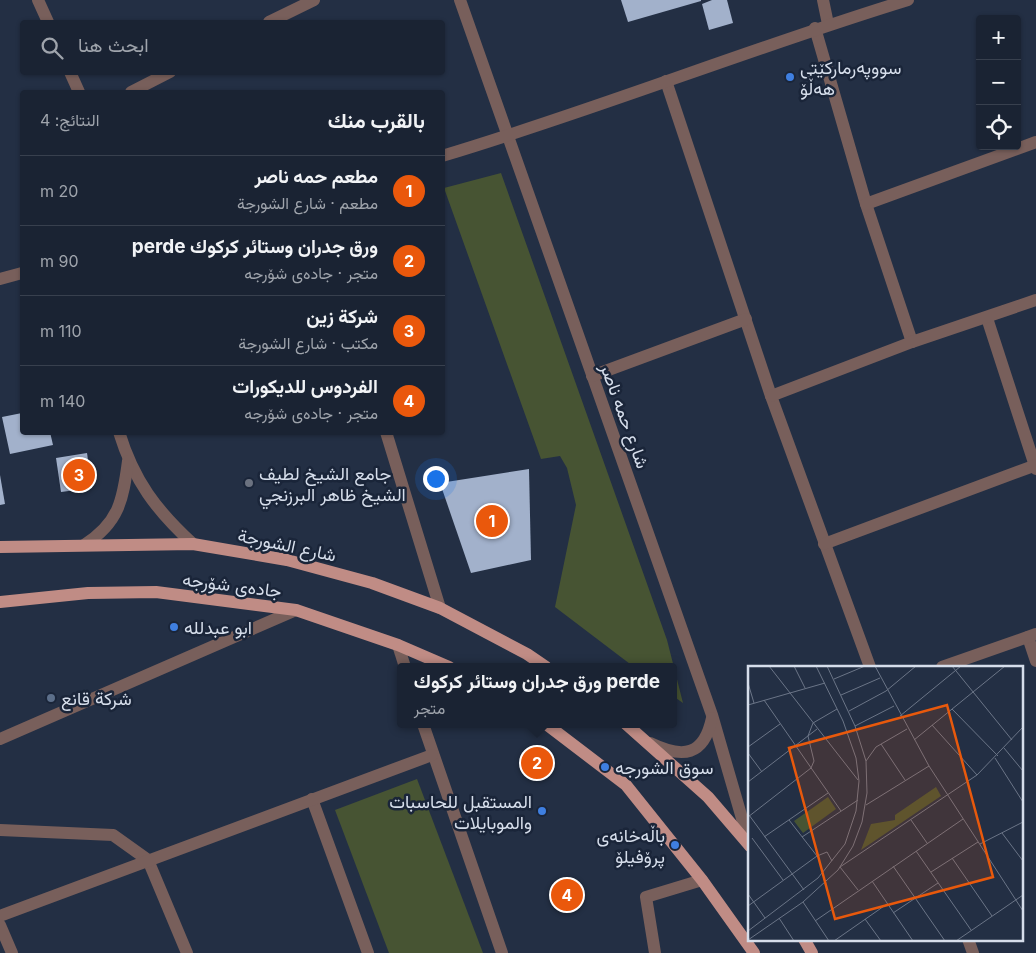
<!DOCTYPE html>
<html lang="ar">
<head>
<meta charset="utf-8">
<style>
  :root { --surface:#1a2333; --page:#232b3b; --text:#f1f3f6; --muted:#9fa4ac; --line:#38404e; --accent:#ea580c }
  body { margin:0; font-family:Inter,Vazirmatn,sans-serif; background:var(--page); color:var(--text); direction:rtl }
  .controls { position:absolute; right:15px; top:15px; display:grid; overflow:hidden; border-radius:5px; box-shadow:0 1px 4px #0004 }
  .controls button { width:45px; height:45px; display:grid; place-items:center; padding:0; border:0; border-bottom:1px solid var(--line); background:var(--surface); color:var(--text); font:25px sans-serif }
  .you { position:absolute; left:435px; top:478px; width:18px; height:18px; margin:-12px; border:4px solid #fff; border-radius:50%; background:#1a73e8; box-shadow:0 0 0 8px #1a73e833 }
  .badge { display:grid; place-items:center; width:32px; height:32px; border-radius:50%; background:var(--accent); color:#fff; font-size:16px; font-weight:700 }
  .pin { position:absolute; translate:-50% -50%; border:2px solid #fff; box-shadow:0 1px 5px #0006 }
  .popup { position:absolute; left:397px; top:663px; width:280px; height:65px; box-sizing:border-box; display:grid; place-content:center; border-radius:5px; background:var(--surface); filter:drop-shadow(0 1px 4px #0005); font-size:16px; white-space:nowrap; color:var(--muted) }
  .popup b { font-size:19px; color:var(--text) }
  .popup::after { content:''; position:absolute; left:50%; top:100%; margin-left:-10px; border:10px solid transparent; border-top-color:var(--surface) }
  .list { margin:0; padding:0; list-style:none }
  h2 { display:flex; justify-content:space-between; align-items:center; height:65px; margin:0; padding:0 20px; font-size:21px }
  h2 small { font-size:16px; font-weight:400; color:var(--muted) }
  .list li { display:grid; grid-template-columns:32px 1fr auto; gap:15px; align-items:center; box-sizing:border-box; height:70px; padding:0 20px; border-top:1px solid var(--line) }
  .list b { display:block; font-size:19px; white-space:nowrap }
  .list p { margin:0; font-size:16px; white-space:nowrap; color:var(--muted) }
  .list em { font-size:16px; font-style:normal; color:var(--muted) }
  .icon { flex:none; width:28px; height:28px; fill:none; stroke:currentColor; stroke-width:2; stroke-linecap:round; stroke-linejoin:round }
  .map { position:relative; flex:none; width:1036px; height:953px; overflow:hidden; direction:ltr }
  .search { position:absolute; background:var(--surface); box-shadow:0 1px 4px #0004; left:20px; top:20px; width:425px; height:55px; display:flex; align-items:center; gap:12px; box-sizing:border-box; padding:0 18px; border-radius:5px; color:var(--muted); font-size:19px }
  .panel { position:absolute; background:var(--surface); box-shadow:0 1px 4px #0004; left:20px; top:90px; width:425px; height:345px; border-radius:5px; direction:rtl }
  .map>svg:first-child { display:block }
  .green { fill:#475433 }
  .building { fill:#a2b1cb }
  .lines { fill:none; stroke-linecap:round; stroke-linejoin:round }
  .minor { stroke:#785f5b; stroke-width:12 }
  .major { stroke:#c08c85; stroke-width:12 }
  .shop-dot { fill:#3f7fe0; stroke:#1a2539; stroke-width:2 }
  .worship-dot { fill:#6b7280; stroke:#1a2539; stroke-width:2 }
  .service-dot { fill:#5c6f8a; stroke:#1a2539; stroke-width:2 }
  .labels { text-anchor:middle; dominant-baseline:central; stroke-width:5; stroke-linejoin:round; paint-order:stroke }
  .poi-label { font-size:18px; fill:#d6deeb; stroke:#1a2539; text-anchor:start }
  .street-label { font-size:18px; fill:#d6deeb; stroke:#1a2539 }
  .inset-road { fill:none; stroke:#6b7587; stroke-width:1 }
  .view { fill:#e8590c; fill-opacity:0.15; stroke:#e8590c; stroke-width:2.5 }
  .inset-edge { fill:none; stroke:#d6deeb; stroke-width:2.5 }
</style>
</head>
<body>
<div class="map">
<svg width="1036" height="953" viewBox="0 0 1036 953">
  <rect width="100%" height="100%" fill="#232f44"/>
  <g class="green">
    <polygon points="501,173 667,640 683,703 673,696 673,667 634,667 555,607 576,505 567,468 560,456 541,459 444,188"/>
    <polygon points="417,779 483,953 389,953 335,810"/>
  </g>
  <g class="building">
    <polygon points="621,0 701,0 701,1 628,22"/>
    <polygon points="712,0 727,0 733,23 709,30 702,4"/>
    <polygon points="22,413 22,432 50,432 53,445 10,454 2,417"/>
    <polygon points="87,453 92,488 61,492 56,458"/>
    <polygon points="529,469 531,560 471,573 440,483"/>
    <polygon points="0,475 5,504 0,505"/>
  </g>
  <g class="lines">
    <g class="minor">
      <polyline points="38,0 48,22"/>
      <polyline points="460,0 712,715 750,846"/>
      <polyline points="823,0 828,24"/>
      <polyline points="269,22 314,0"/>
      <polyline points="815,28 866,204 912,342"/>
      <polyline points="70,72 79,92"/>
      <polyline points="666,81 771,396 870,667"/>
      <polyline points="131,92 170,72"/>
      <path d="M442,156C599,109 751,48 908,0"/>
      <polyline points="866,204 1036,142"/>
      <polyline points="0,279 22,273"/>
      <polyline points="987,318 1036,469"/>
      <polyline points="592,376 746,319"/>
      <polyline points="771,396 912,342 1036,300"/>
      <path d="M119,432C134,481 156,510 193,544"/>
      <polyline points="386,432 440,608"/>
      <polyline points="824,544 1036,465"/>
      <path d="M84,545C119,523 123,500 128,461"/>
      <polyline points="1028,637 1036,661"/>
      <polyline points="398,645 405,667"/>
      <polyline points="942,667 1036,634"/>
      <polyline points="423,724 502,953"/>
      <polyline points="0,739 296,610"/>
      <path d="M650,743C683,759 704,756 712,718"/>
      <polyline points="312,799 368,953"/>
      <polyline points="0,830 113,835 148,860 187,953"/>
      <polyline points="0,916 432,755"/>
      <polyline points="0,925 12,953"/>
      <polyline points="968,939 973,953"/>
      <polyline points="655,953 646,897 702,880"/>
    </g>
    <g class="major">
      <polyline points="0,547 193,544 287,560 372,583 440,608 527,654 546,667"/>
      <polyline points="0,602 88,593 156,592 296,610 398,645 449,667"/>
      <polyline points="546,724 626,785 702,880 754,953"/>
      <polyline points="626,724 708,797 750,846"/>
      <polyline points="804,939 812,953"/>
    </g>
  </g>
  <g class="shop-dot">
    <circle cx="790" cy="77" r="5"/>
    <circle cx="174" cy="627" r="5"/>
    <circle cx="605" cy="767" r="5"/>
    <circle cx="542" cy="811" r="5"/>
    <circle cx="675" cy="845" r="5"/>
  </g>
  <circle class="worship-dot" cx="249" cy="483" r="5"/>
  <circle class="service-dot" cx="51" cy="698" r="5"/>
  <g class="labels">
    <g class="poi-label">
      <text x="800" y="67">سووپەرمارکێتی<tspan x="800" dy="21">هەڵۆ</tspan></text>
      <text x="259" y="473">جامع الشيخ لطيف<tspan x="259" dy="21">الشيخ ظاهر البرزنجي</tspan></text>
      <text x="184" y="627">ابو عبدلله</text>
      <text x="61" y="698">شركة قانع</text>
      <text x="615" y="767">سوق الشورجه</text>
      <text x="532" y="801" text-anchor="end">المستقبل للحاسبات<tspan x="532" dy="21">والموبايلات</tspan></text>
      <text x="665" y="835" text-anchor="end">باڵەخانەی<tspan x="665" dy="21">پرۆفیلۆ</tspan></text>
    </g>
    <g class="street-label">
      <text transform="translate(625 416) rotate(70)">شارع حمه ناصر</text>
      <text transform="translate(287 545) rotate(12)">شارع الشورجة</text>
      <text transform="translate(232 585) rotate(7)">جادەی شۆرجە</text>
    </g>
  </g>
  <g transform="translate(748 666)">
    <rect width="275" height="275" fill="#232f44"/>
    <path d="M188,121L193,130L113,184L123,158L147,154V149ZM80,131L88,143L55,167L46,155Z" fill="#475433"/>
    <path class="inset-road" d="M21,0L110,114M46,0L57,22M127,0L181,100L275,245M204,0L264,74M86,13L117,0M0,17L6,37M93,29L132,12M16,34L93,145M0,39L77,17M204,43L250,90M101,45L138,25L168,0M152,50L213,0M184,59L229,109M107,60L146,40M166,74L257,0M133,78L157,114M0,81L32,58M256,82L275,105M0,87L14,106M247,92L275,136M118,95L128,81L159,63M0,116L69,63M118,139L181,100M1,149L56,224M0,151L63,102L66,95L60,70L65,57L89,43M41,154L69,190M163,154L179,177M254,167L275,195M16,171L80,127M54,171L110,134M4,172L35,214M232,178L275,156M168,185L223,264M204,192L244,250M145,200L197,275M183,206L230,176M124,215L165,275M110,224L92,201L229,109L275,61M0,228L17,252M55,236L81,275M0,240L69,190L79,186L84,195M145,247L190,217M31,252L46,275M117,253L133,275M67,255L215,153M0,265L70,212L97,178L108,145L111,115L108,92L95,55L68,0M0,274L55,236L90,204L105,180L114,156L119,127L118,95L107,60L79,0M86,275L139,238M208,275L275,229"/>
    <path class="view" d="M199,39L245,211L87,253L41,82Z"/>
    <rect width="275" height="275" class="inset-edge"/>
  </g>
</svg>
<div class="controls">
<button>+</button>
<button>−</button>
<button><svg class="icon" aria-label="locate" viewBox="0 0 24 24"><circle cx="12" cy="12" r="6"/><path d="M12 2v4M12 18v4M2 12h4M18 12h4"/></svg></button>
</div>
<div class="you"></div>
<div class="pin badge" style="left:492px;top:521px">1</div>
<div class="pin badge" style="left:537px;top:763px">2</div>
<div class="popup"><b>ورق جدران وستائر كركوك perde</b>متجر</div>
<div class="pin badge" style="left:79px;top:475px">3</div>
<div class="pin badge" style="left:567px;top:895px">4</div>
<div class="search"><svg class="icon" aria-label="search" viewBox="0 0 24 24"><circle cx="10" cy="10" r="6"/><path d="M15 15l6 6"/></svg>ابحث هنا</div>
<section class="panel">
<h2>بالقرب منك<small>النتائج: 4</small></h2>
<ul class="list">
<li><span class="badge">1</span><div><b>مطعم حمه ناصر</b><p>مطعم · شارع الشورجة</p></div><em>20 m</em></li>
<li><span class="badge">2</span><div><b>ورق جدران وستائر كركوك perde</b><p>متجر · جادەی شۆرجە</p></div><em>90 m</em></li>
<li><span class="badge">3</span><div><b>شركة زين</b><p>مكتب · شارع الشورجة</p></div><em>110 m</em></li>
<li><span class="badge">4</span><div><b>الفردوس للديكورات</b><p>متجر · جادەی شۆرجە</p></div><em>140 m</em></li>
</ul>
</section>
</div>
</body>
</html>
